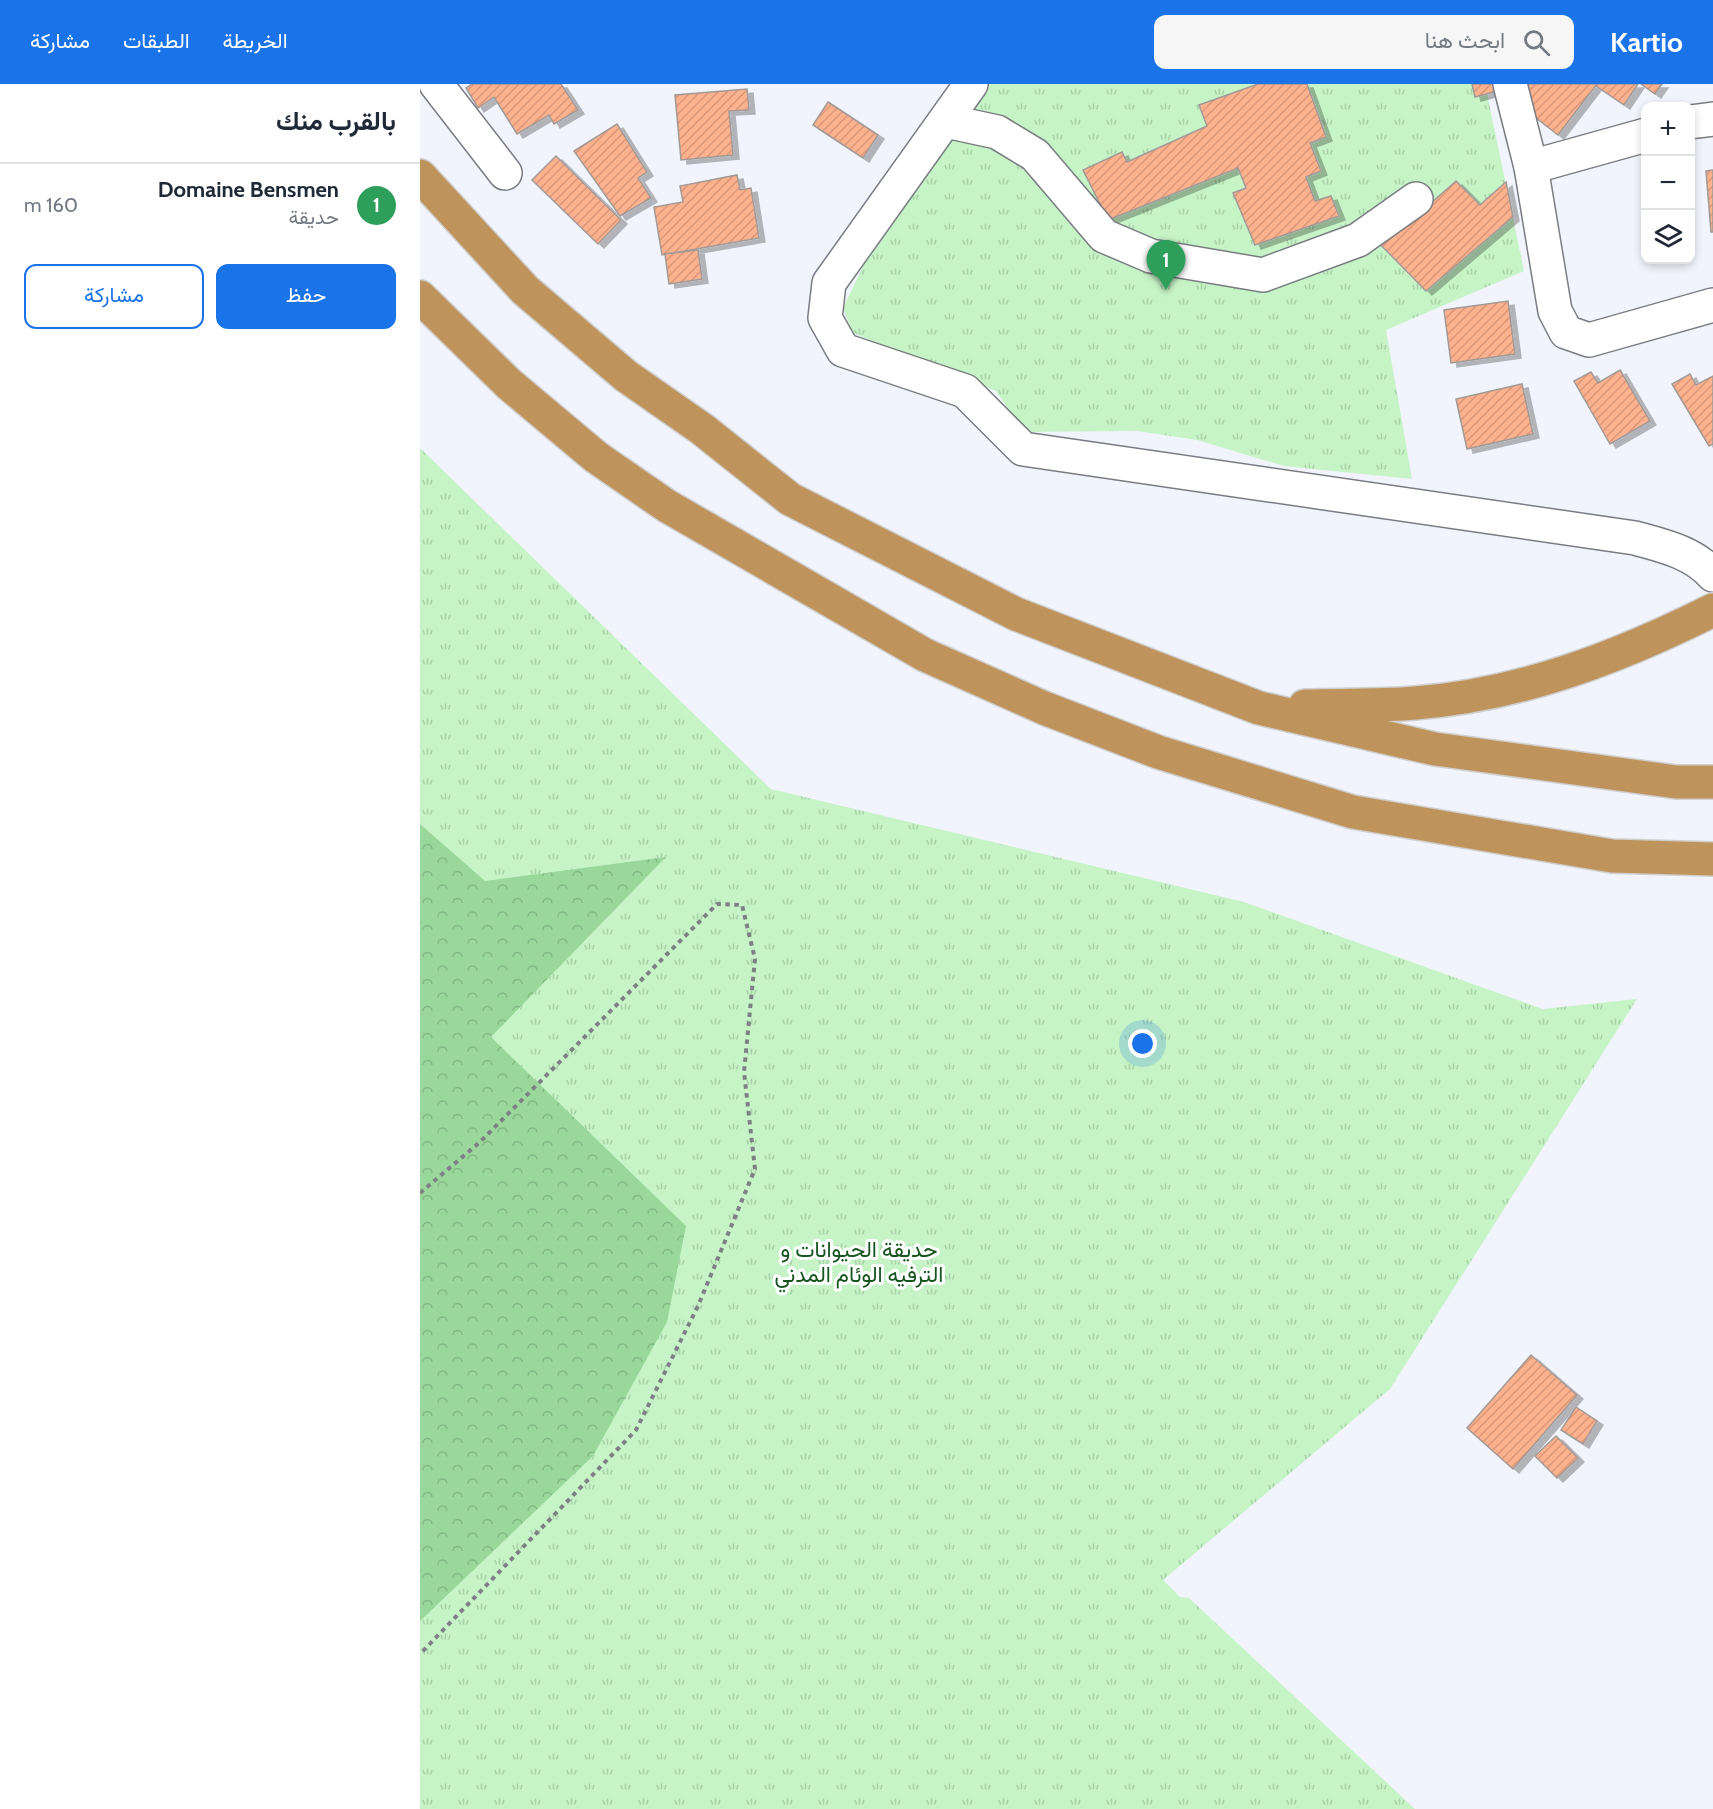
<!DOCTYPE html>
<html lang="ar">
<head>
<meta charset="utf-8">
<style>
  :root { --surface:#fff; --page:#f6f6f7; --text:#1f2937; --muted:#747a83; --line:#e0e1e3; --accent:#1a73e8 }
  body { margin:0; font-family:Cabin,Vazirmatn,sans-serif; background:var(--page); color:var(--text); direction:rtl }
  .controls { position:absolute; right:18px; top:18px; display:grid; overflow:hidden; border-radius:12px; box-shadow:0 3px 9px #0003 }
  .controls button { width:54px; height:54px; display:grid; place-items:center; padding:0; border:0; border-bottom:2px solid var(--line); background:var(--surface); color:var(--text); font:30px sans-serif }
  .you { position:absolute; left:723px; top:960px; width:21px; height:21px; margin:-15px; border:4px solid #fff; border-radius:50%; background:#1a73e8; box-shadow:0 0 0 9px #1a73e833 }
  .badge { display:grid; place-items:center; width:39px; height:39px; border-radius:50%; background:var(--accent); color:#fff; font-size:20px; font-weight:700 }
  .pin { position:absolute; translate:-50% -50px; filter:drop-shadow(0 2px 3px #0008) }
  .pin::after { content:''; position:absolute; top:32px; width:21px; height:18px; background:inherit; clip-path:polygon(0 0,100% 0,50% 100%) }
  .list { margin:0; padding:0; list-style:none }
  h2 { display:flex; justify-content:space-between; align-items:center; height:78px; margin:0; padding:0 24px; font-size:26px }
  h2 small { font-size:20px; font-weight:400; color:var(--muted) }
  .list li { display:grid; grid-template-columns:39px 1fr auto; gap:18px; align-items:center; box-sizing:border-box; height:84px; padding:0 24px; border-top:2px solid var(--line) }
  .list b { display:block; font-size:22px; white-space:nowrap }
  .list p { margin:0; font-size:20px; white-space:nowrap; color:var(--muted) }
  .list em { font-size:20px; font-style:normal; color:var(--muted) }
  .actions { display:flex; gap:12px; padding:18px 24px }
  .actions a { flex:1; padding:14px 0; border:2px solid var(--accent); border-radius:12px; text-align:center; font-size:21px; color:var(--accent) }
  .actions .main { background:var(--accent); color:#fff }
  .icon { flex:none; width:33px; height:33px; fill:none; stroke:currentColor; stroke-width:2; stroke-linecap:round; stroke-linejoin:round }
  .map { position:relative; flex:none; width:1293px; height:1725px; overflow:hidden; direction:ltr }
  header { display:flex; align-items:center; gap:36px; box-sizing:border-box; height:84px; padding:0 30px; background:var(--accent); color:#fff }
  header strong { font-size:28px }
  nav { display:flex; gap:33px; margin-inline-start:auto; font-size:21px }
  .search { width:420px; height:54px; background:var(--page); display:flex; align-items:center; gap:15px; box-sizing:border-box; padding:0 21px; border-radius:12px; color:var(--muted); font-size:22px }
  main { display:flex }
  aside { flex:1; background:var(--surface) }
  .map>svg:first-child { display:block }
  .grass { fill:url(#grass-tufts) }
  .forest { fill:url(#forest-crowns) }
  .building { fill:url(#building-hatch); stroke:#a29a96; stroke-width:1.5; filter:url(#shadow) }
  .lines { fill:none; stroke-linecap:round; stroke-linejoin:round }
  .minor-casing { stroke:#7a7c83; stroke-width:36 }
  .highway-casing { stroke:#cfcfd0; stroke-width:36 }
  .path { stroke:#7e8085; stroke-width:4; stroke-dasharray:4.5 4.5; stroke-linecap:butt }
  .minor { stroke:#fff; stroke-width:33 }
  .highway { stroke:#bf945c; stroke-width:33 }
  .labels { text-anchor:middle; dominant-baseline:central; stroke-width:6; stroke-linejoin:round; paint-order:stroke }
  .park-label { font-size:22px; fill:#16551e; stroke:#fff }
</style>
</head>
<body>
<header>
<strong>Kartio</strong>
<div class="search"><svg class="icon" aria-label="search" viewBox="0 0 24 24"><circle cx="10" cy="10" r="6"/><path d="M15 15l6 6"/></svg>ابحث هنا</div>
<nav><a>الخريطة</a><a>الطبقات</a><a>مشاركة</a></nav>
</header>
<main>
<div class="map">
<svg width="1293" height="1725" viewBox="0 0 1293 1725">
  <defs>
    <pattern id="grass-tufts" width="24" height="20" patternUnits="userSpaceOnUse" patternTransform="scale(1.5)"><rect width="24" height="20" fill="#c6f4c6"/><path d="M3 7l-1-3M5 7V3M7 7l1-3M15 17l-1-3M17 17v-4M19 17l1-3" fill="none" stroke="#a9d0a9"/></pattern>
    <pattern id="forest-crowns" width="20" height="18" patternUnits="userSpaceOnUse" patternTransform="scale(1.5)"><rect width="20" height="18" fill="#99d79b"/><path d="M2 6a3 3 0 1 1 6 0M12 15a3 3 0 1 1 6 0" fill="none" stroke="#83b885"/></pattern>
    <pattern id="building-hatch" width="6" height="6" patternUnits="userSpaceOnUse" patternTransform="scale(1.5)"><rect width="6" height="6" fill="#feb18d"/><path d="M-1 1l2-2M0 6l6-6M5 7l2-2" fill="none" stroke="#d89779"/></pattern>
    <filter id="shadow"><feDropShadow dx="6" dy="4" stdDeviation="0" flood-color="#0004"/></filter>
  </defs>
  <rect width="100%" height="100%" fill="#f1f4fc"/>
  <g class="grass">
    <polygon points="567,0 1065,0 1104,187 966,246 992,395 864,382 777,356 717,347 604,348 576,307 433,249 423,224 450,168"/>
    <polygon points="0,364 351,705 824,818 1123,925 1217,915 970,1305 743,1496 760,1513 769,1514 995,1725 0,1725"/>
  </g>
  <polygon class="forest" points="0,740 65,797 246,773 71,953 266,1142 247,1238 173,1372 0,1537"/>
  <g class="building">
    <polygon points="52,0 141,0 158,26 134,40 129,31 97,50 74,13 58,24 46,4"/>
    <polygon points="838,0 887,0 906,53 890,59 901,87 886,93 895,117 911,112 919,132 835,161 813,109 826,104 818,84 688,136 663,86 702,68 707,78 787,42 779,21"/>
    <polygon points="1052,0 1088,0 1089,4 1055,13"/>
    <polygon points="1096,0 1177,0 1138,51 1102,23"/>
    <polygon points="1178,0 1218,0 1204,21 1176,2"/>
    <polygon points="1221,0 1242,0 1235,10"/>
    <polygon points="327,5 329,26 309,27 313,71 261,76 255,11"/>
    <polygon points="408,18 458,51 443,74 393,41"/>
    <polygon points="197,40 227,88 218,94 231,114 200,132 154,67"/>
    <polygon points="136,72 201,136 178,160 112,96"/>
    <polygon points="1293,86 1293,148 1291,148 1286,87"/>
    <polygon points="317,91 320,106 331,104 339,154 242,171 234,123 263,118 260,102"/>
    <polygon points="1036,97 1060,121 1086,98 1093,133 1006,207 955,155 966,145 976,150"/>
    <polygon points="278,166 282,195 249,200 245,170"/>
    <polygon points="1088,217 1095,270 1031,279 1024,226"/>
    <polygon points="1200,286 1230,337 1190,360 1154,297 1171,288 1178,299"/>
    <polygon points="1270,290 1276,301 1293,292 1293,360 1289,362 1252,300"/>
    <polygon points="1102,300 1113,350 1047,365 1036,315"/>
    <polygon points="1111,1271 1157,1311 1093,1385 1047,1344"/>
    <polygon points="1156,1323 1177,1337 1163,1360 1141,1346"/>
    <polygon points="1136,1352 1158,1374 1137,1394 1115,1372"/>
  </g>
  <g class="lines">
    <g class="minor-casing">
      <g id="minor">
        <polyline points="16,0 85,89"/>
        <path d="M551,0L409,199L405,234L423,266L545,307L603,365L1215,454C1243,462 1273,468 1293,491"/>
        <polyline points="1090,0 1111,83 1135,227 1146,248 1169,256 1293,221"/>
        <polyline points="526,37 577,48 615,71 684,152 731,172 843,191 938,156 996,115"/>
        <polyline points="1270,38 1293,35"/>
        <polyline points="1111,83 1226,51"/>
      </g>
    </g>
    <g class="highway-casing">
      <g id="highway">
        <polyline points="0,92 105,206 206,292 282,345 370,415 596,530 839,624 1015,665 1256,698 1293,698"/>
        <polyline points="0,213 89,300 176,373 247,422 505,571 624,624 738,668 933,728 1192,772 1293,775"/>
        <path d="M885,622C922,621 959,622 995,619C1101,611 1199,573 1293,526"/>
      </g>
    </g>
    <polyline class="path" points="0,1109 60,1058 297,820 322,821 335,875 324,988 335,1085 278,1222 216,1346 0,1570"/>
    <use href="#minor" class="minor"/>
    <use href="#highway" class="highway"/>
  </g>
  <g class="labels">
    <g class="park-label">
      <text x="439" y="1165">حديقة الحيوانات و<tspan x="439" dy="25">الترفيه الوئام المدني</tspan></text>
    </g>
  </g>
</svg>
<div class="controls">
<button>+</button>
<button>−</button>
<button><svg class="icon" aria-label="layers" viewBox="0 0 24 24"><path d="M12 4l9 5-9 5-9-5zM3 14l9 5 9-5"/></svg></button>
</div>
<div class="you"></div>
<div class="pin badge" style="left:746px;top:206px;background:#2e9e5b">1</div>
</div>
<aside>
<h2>بالقرب منك<small></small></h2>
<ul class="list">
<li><span class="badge" style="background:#2e9e5b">1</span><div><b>Domaine Bensmen</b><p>حديقة</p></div><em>160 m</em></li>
</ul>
<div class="actions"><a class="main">حفظ</a><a>مشاركة</a></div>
</aside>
</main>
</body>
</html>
